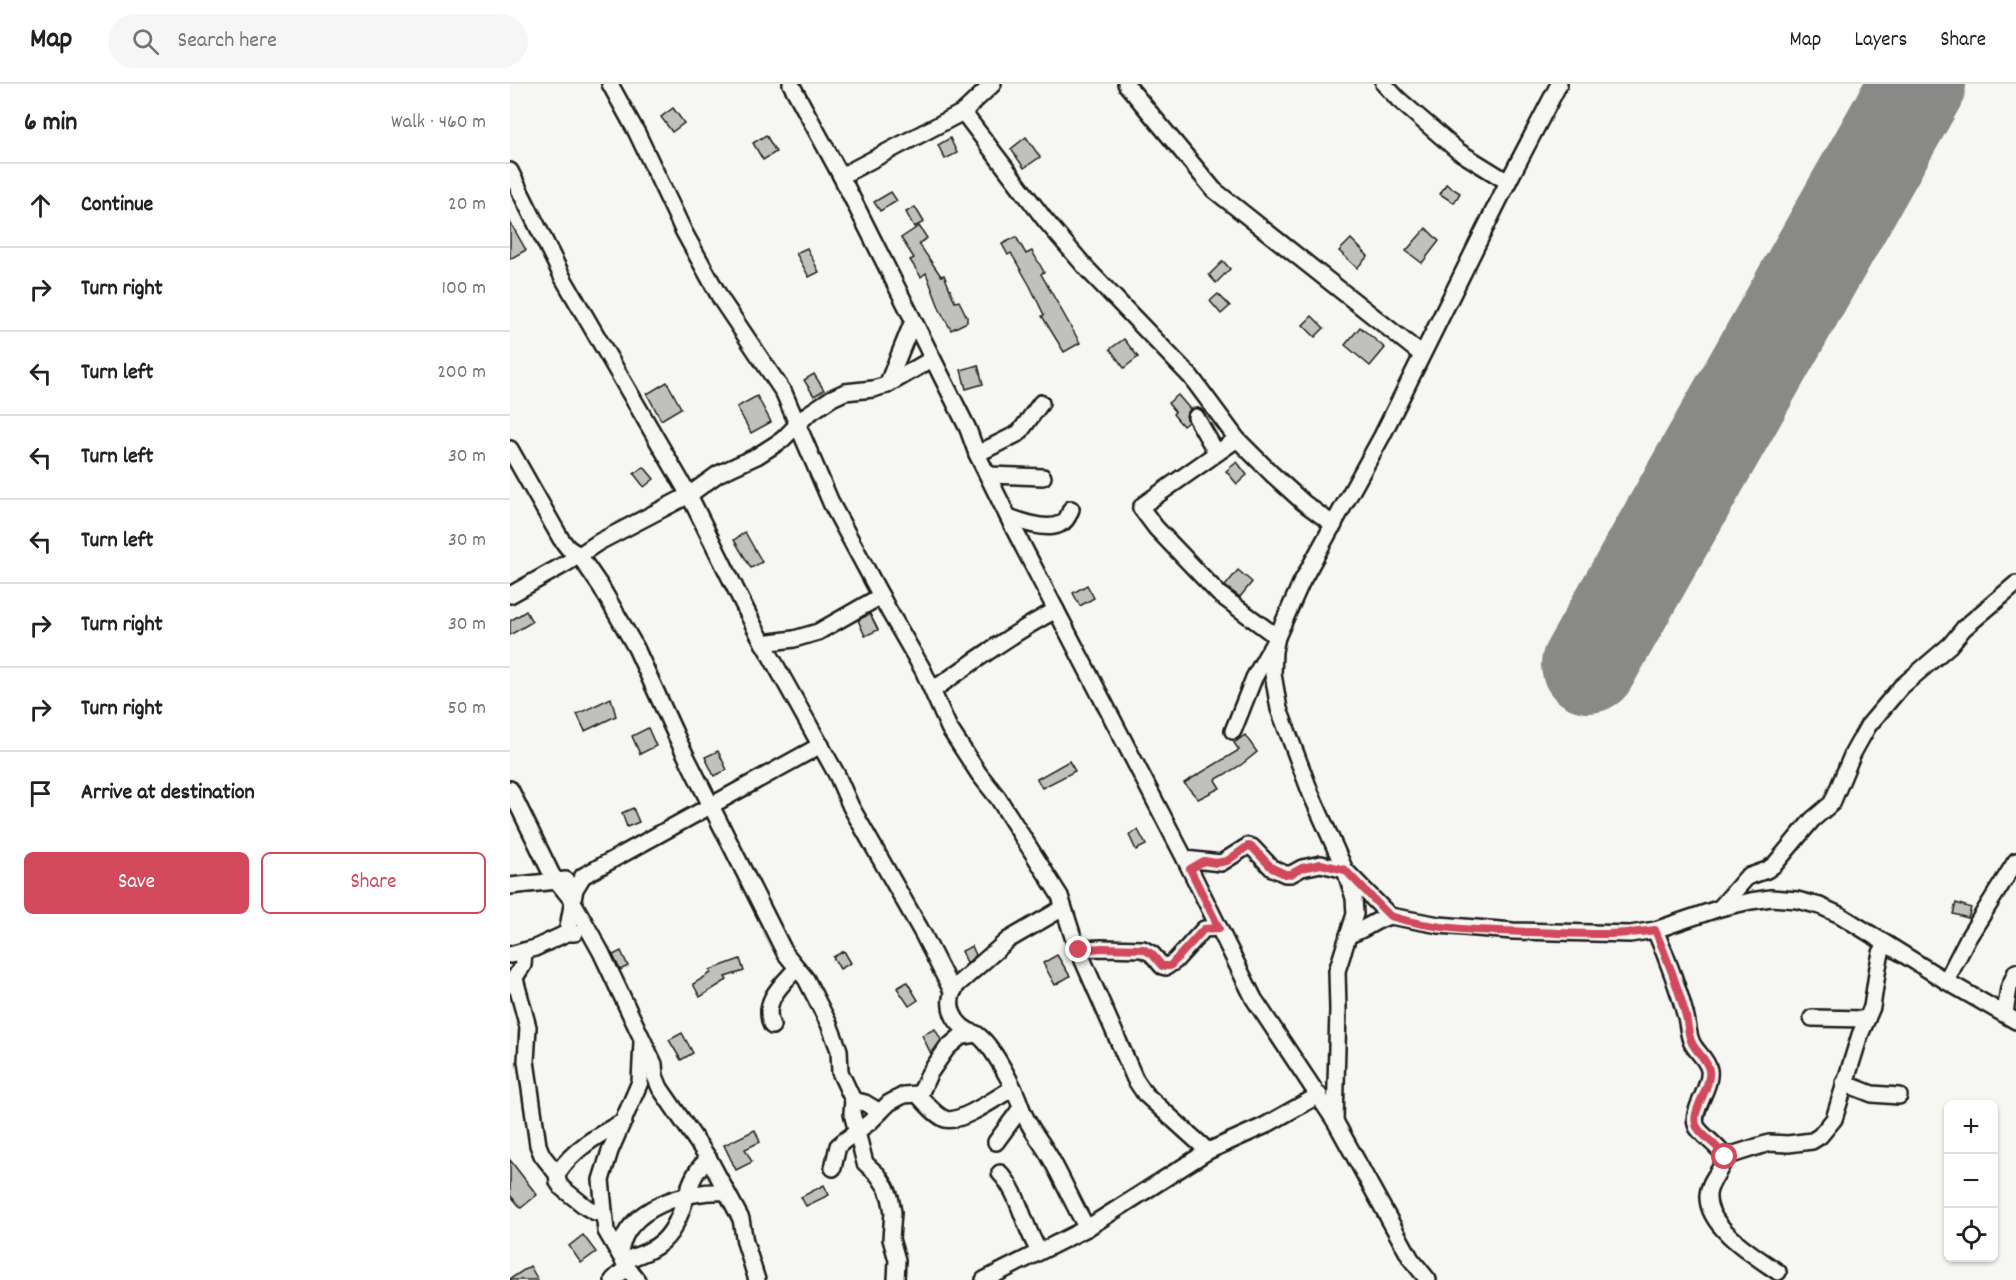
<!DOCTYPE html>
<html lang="en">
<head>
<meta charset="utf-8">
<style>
  :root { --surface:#fff; --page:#f6f6f6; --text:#222; --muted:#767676; --line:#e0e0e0; --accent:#d1495b }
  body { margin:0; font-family:Dekko,sans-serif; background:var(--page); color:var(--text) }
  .controls { position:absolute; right:18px; bottom:18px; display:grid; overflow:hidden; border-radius:9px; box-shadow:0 2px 4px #0004 }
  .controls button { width:54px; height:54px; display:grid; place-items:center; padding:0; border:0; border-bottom:2px solid var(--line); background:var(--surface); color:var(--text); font:30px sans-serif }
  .stop { position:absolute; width:18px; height:18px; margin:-14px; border:4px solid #d1495b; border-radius:50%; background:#fff }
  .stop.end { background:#d1495b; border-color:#fff; box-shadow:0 2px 6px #0008 }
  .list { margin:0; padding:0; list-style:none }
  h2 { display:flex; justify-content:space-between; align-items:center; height:78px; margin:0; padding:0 24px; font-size:26px }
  h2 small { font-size:20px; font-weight:400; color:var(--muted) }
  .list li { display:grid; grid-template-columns:39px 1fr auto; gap:18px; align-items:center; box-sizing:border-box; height:84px; padding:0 24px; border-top:2px solid var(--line) }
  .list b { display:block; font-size:22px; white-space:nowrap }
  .list em { font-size:20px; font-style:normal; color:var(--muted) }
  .actions { display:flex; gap:12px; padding:18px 24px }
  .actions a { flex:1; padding:14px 0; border:2px solid var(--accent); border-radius:9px; text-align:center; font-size:21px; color:var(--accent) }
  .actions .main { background:var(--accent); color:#fff }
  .icon { flex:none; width:33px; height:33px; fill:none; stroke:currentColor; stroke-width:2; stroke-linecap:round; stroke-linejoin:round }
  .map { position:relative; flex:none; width:1506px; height:1196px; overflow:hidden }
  header { display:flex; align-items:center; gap:36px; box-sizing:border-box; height:84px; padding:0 30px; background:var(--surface); border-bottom:2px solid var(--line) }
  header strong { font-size:28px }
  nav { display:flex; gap:33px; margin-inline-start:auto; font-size:21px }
  .search { width:420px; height:54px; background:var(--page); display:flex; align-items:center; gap:15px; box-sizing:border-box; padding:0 21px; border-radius:33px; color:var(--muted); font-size:22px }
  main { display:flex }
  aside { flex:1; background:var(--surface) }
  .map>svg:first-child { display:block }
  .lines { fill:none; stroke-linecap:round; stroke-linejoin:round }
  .runway { stroke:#898987; stroke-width:96 }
  .building { fill:#c0c0bd; stroke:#1c1c1c; stroke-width:1.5 }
  .minor-casing { stroke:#1c1c1c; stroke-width:20 }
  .minor { stroke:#f6f6f2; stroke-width:15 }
  .route { stroke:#d1495b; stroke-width:8 }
</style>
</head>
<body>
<header>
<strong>Map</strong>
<div class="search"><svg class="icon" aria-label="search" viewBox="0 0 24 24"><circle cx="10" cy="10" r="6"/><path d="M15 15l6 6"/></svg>Search here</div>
<nav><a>Map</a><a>Layers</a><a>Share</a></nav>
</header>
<main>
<aside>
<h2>6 min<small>Walk · 460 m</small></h2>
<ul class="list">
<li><svg class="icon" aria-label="ahead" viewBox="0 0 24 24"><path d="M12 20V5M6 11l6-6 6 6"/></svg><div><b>Continue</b></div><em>20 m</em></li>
<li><svg class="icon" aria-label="right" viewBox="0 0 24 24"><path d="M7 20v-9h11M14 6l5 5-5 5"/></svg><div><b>Turn right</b></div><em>100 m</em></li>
<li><svg class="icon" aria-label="left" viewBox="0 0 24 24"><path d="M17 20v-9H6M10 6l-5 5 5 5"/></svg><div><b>Turn left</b></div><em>200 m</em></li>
<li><svg class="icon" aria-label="left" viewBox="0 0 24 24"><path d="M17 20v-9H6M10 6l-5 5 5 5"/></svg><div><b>Turn left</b></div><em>30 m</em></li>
<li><svg class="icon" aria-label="left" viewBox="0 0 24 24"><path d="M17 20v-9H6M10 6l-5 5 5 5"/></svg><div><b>Turn left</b></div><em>30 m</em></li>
<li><svg class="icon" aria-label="right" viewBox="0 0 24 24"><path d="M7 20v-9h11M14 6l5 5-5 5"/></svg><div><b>Turn right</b></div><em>30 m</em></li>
<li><svg class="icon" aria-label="right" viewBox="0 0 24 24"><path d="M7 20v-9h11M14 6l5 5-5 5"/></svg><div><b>Turn right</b></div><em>50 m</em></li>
<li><svg class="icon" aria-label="arrive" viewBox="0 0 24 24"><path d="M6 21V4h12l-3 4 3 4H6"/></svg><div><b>Arrive at destination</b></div></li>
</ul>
<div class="actions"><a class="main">Save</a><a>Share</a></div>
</aside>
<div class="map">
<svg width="1506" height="1196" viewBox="0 0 1506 1196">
  <rect width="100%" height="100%" fill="#f6f6f2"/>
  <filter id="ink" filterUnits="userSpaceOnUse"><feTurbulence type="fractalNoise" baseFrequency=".0167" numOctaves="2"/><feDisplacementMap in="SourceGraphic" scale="12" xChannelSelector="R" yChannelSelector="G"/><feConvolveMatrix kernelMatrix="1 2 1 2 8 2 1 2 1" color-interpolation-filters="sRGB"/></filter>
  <g filter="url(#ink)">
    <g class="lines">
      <polyline class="runway" points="1079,581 1408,0"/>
    </g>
    <g class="building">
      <polygon points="163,24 174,39 162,48 151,33"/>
      <polygon points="256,51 266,68 253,76 243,59"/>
      <polygon points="516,53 530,73 514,84 501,65"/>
      <polygon points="440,54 447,69 435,75 428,61"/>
      <polygon points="936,100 950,109 944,119 930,110"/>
      <polygon points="381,108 387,117 370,127 364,118"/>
      <polygon points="405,123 414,138 404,143 396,128"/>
      <polygon points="0,138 16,166 0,175"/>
      <polygon points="409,142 417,154 409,160 431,192 434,191 445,218 449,217 457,233 457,238 441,246 430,226 416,189 411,193 400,176 404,174 391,154"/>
      <polygon points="916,144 929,157 912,179 896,167"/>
      <polygon points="506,153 516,170 522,167 534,188 531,190 570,259 554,268 532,232 534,231 520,202 501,169 498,171 492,160"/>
      <polygon points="841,155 858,172 847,184 829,167"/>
      <polygon points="297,164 309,188 299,193 286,169"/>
      <polygon points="713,177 720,185 706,199 699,191"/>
      <polygon points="708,210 720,222 711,230 700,217"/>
      <polygon points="802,232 814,244 805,253 793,241"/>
      <polygon points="850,243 875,264 860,282 835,261"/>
      <polygon points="614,255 628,273 614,284 600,265"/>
      <polygon points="468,281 473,300 456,305 451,286"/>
      <polygon points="304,290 314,306 304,312 294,296"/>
      <polygon points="157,298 171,324 151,336 137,310"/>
      <polygon points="668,311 680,325 676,332 678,338 673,342 663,330 665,328 658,319"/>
      <polygon points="247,312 261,338 241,349 227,323"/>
      <polygon points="727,378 737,391 727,400 716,387"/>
      <polygon points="134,383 144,395 134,403 124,390"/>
      <polygon points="235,448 252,478 241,484 224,456"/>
      <polygon points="728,486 742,498 730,513 715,502"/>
      <polygon points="577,501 584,514 570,522 563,509"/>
      <polygon points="16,527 22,538 0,551 0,537"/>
      <polygon points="360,530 368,546 355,552 348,536"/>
      <polygon points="101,614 106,632 75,647 67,630"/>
      <polygon points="138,644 146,662 130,670 122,652"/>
      <polygon points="735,651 747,668 731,681 705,696 710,704 688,715 674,699 729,666 724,659"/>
      <polygon points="208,667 217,686 204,692 195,673"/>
      <polygon points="559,677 565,687 532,704 527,695"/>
      <polygon points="123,724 129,738 117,743 112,729"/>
      <polygon points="628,746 636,761 626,766 619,751"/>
      <polygon points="1446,819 1461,824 1458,834 1443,830"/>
      <polygon points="462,862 466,871 457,879 452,867"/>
      <polygon points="111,867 118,882 110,886 103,871"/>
      <polygon points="334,867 341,879 330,885 323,873"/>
      <polygon points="547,871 560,892 545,901 533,879"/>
      <polygon points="230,875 234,887 215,893 217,896 190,913 183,900 201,889 200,886"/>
      <polygon points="397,898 408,916 399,922 387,904"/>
      <polygon points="425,945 431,956 421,970 412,951"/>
      <polygon points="172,949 183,969 171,976 159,956"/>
      <polygon points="245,1046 250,1058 235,1065 242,1078 226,1086 214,1061"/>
      <polygon points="0,1076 27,1111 11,1124 0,1111"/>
      <polygon points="314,1101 319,1111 296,1122 291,1113"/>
      <polygon points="73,1151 86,1168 71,1179 59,1162"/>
      <polygon points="20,1182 28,1196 0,1196 0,1195"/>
    </g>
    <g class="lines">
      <g class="minor-casing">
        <g id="minor">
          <polyline points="100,0 127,49 174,148 212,217 274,309 322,421 379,527 413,586 439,644 469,690 488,714 550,812 564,856 625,995 635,1010 698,1067"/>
          <polyline points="281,0 331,92 458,345 467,370 504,445 675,775 744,915 825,1037 901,1175 918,1196"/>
          <polyline points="616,0 704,106 911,270"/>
          <polyline points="874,0 888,15 948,67 998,98"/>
          <polyline points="453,28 535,136 578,186 681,293 727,355 762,390 794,419 824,441"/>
          <polyline points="0,87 53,194 179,411 245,544 327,691 341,723 413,850 442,907"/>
          <polyline points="331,92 453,28 483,0"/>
          <polyline points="377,301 403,237"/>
          <polyline points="686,333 706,368"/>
          <polyline points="0,365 51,455 58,464 69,471 91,503 126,564 169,658 275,869 296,895 319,940 329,966 330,988 343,1016 355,1019 370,1028"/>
          <polyline points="467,370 509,349 531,319"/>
          <polyline points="478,391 533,393"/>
          <path d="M499,433C512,438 536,447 550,440C556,438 559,431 561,425"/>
          <polyline points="0,511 57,479 89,458 179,411 208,390 247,372 272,356 298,330 322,314 335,308 363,305 377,301 422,275"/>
          <polyline points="253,559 284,555 308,548 371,512"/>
          <path d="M423,606C463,578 503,549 546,526"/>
          <polyline points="723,647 744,594 767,553 709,510 646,444 631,424 633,421 727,355"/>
          <polyline points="0,705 42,791 62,816 91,868 144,980 145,992 150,1004 199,1075 231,1135 235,1158 247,1196"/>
          <polyline points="675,775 711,779 738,762 742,763 762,784 775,790 781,790 792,784 811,780 835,786 880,832 929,841 1003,847 1120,850 1145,846 1210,824 1241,817 1261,814 1287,816 1310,822 1330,831 1436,897 1506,937"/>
          <polyline points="0,802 56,796"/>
          <polyline points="1210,824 1237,793 1257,786 1265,780 1302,736 1322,719 1343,669 1358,642 1391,603 1440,561 1454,544 1506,500"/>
          <path d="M1145,846C1157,874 1168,903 1176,933C1178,941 1178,951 1182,959C1187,969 1197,975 1199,986C1202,1004 1179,1028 1187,1043C1192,1052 1208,1061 1215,1073C1212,1087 1199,1096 1198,1111C1196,1143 1245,1172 1268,1188"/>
          <polyline points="57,849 65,805 73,792 311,661"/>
          <path d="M838,851C854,847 864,836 880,832"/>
          <polyline points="569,865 592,864 633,865 642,870 652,882 656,883 665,877 694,845 709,844"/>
          <polyline points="0,871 25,864 57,849 65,849"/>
          <polyline points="5,895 18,943 16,977 28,1061 32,1071 47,1090 48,1098 52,1104 76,1123 85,1128 94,1128"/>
          <polyline points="1436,897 1458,854 1506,777"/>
          <polyline points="0,901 13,881 14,867"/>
          <polyline points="1495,929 1499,904 1506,888"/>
          <polyline points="1302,934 1357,935"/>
          <path d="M262,942C251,917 272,901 287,884"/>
          <path d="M466,950C482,959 505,1005 511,1023C517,1042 532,1058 541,1075C554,1098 564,1122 577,1144"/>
          <polyline points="1334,999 1362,1010 1389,1012"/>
          <path d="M407,1010C415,1018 425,1031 435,1035C450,1040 489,1012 503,1004"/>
          <polyline points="343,1016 342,1029 355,1079 368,1091 376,1103 380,1113 383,1128 381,1155 387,1176 386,1196"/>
          <polyline points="825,1037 828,926 827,887 845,830 844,814 835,786 801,710 769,625 763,590 764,567 767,553 791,499 872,352 998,98 1049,0"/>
          <polyline points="486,1058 511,1024"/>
          <polyline points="1215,1073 1259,1059 1278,1060 1302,1057 1310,1052 1324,1035 1350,951 1362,923 1368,883 1371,869 1376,860"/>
          <path d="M323,1084L328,1062L334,1057L360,1038L379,1019L394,1011L407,1010L412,1006L419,990L437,964L450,953L466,950C444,943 432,919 448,900L498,856L553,824"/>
          <path d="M490,1089C510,1110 513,1142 529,1167"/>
          <path d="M47,1090C63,1065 88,1051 114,1037"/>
          <path d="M110,1168C116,1123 177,1106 216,1108"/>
          <path d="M115,1176C129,1171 142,1167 153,1157C178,1133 174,1091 199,1075"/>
          <polyline points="117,1183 127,1196"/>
          <polyline points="103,1196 117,1183 96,1147 91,1096 100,1067 130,998 132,958"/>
          <polyline points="474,1196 577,1144 698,1067 754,1042 809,1011"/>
        </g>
      </g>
      <use href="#minor" class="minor"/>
    </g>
  </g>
  <g class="lines" filter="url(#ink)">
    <path class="route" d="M569,866L592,864L633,865L642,870L652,882H660L694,845L709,844L680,785L694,777L706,779L717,777L738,762L742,763L762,784L775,790H781L792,784L811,780L835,786L880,832C924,846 975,847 1021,848C1063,849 1103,853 1145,846C1157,874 1168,903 1176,932C1178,941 1178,951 1182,959C1187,969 1197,975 1199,986C1202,1004 1179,1028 1187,1043C1192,1052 1208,1061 1215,1073"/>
  </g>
</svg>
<div class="controls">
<button>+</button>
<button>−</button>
<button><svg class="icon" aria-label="locate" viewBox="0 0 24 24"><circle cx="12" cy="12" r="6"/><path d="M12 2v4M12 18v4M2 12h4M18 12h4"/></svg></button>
</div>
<div class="stop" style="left:1215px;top:1073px"></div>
<div class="stop end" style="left:569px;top:866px"></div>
</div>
</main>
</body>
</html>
